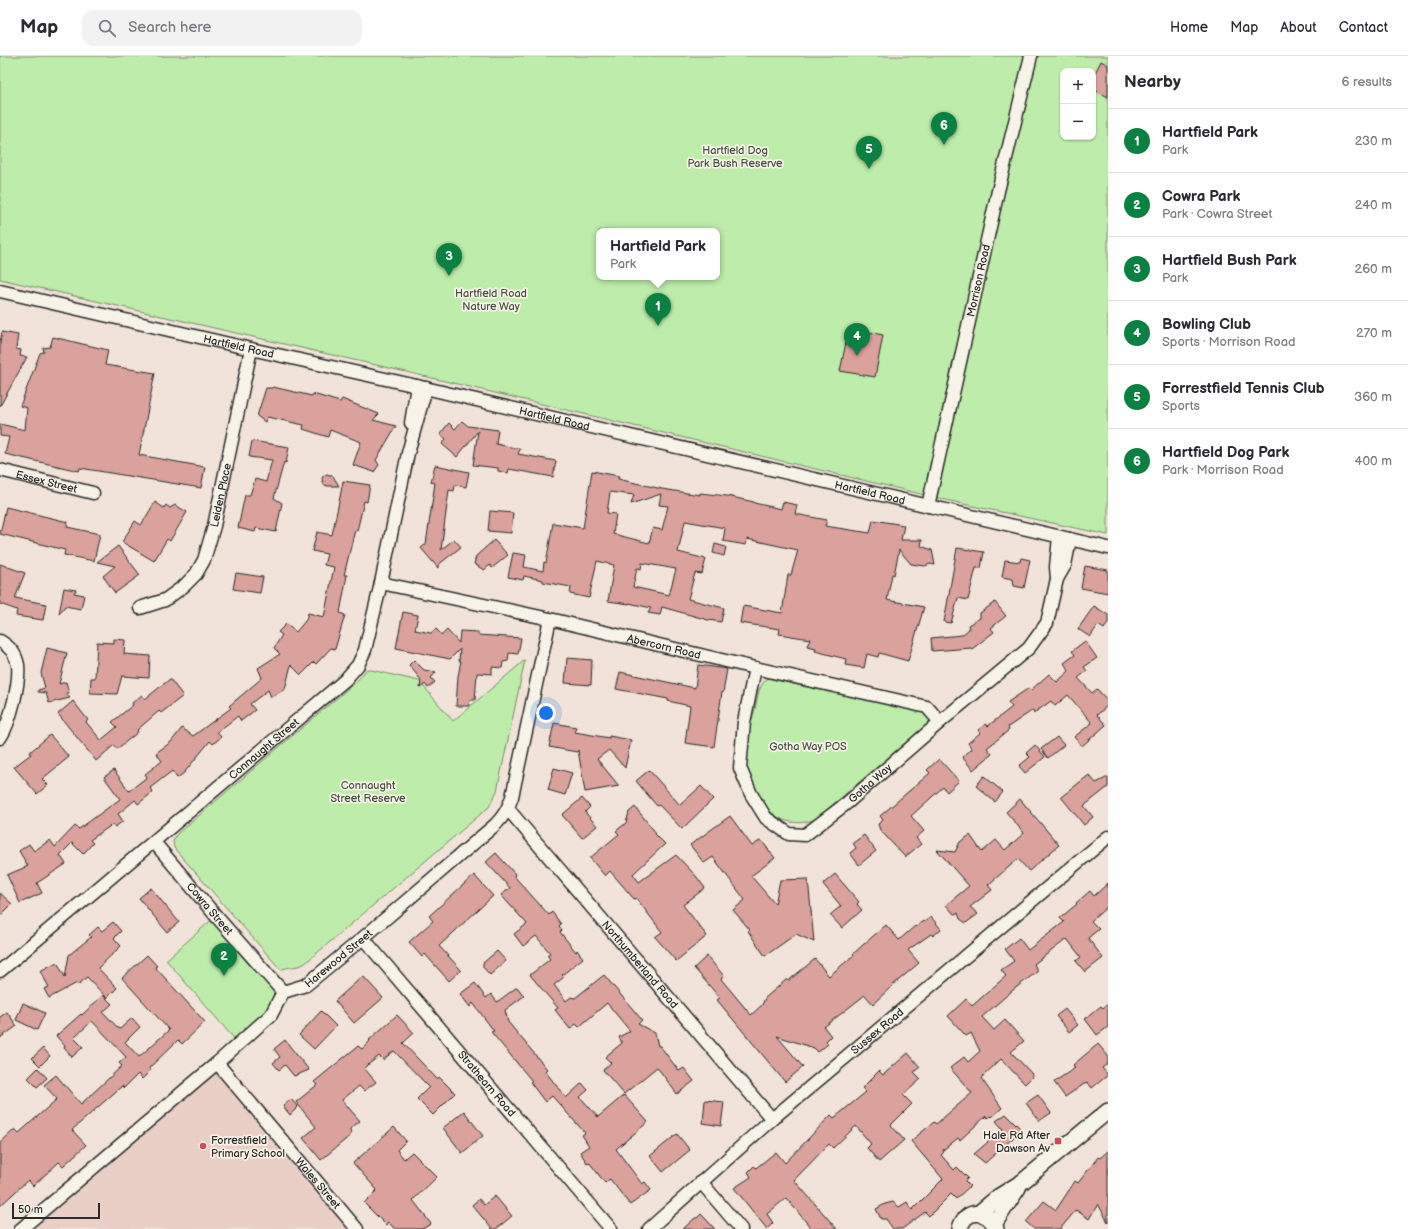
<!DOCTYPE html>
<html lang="en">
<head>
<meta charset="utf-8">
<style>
  :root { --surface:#fff; --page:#f2f2f3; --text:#2b2b33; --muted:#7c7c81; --line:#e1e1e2; --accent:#0b8043 }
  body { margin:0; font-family:"Balsamiq Sans",sans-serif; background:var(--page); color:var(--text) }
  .controls { position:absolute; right:12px; top:12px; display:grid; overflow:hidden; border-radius:8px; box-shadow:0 1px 3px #0004 }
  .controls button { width:36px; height:36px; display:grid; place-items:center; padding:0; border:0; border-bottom:1px solid var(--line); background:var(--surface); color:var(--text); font:20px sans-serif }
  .scale { position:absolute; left:12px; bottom:10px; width:88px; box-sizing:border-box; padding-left:4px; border:2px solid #2b2b2b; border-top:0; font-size:11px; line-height:14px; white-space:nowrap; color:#2b2b2b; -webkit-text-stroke:3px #f7f3e8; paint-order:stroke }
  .you { position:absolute; left:546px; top:657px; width:14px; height:14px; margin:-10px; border:3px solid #fff; border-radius:50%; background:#1a73e8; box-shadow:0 0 0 6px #1a73e833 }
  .badge { display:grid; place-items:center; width:26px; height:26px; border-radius:50%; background:var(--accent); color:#fff; font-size:13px; font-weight:700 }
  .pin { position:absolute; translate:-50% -33px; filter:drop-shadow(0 1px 2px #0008) }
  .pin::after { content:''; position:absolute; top:21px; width:14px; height:12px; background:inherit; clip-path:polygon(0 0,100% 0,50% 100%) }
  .popup { position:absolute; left:596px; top:172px; width:124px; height:52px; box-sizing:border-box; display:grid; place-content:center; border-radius:8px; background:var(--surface); filter:drop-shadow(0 1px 3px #0005); font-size:13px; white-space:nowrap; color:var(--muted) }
  .popup b { font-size:15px; color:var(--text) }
  .popup::after { content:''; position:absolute; left:50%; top:100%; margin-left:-8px; border:8px solid transparent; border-top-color:var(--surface) }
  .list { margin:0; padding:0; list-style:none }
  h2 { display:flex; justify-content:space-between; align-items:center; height:52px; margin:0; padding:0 16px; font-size:17px }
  h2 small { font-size:13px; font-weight:400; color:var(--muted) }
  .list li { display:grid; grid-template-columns:26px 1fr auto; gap:12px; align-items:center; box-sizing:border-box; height:64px; padding:0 16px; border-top:1px solid var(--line) }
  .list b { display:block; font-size:15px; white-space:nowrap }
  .list p { margin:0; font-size:13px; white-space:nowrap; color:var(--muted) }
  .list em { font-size:13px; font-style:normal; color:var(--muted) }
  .icon { flex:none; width:22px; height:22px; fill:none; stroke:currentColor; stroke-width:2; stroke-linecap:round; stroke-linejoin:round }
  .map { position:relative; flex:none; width:1108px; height:1173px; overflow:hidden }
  header { display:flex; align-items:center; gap:24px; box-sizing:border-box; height:56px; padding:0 20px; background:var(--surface); border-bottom:1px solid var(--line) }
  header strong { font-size:19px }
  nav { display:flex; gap:22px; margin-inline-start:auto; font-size:14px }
  .search { width:280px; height:36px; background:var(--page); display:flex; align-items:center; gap:10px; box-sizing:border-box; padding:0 14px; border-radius:12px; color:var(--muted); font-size:15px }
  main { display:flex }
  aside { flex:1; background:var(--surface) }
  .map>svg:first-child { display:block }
  .built { fill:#eacfc7 }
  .green { fill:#beecaa; stroke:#748c6a; fill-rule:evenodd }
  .building { fill:#dba19c; stroke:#2b2b2b; fill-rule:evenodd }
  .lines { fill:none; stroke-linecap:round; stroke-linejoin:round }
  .minor-casing { stroke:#2b2b2b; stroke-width:15 }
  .major-casing { stroke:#2b2b2b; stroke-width:18 }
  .minor { stroke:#f7f3e8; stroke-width:12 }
  .major { stroke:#f7f3e8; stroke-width:15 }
  .poi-dot { fill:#d1495b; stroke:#f7f3e8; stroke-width:1.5 }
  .labels { text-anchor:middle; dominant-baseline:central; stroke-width:3.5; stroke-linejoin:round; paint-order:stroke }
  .park-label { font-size:11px; fill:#485244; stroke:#f7f3e8 }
  .street-label { font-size:11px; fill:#2b2b2b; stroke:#f7f3e8 }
  .poi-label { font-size:11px; fill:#2b2b2b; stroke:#f7f3e8; text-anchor:end }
</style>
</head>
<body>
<header>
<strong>Map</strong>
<div class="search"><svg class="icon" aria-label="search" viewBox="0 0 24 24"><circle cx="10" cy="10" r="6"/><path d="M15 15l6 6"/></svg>Search here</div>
<nav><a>Home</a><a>Map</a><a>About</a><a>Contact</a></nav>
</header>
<main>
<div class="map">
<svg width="1108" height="1173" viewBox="0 0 1108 1173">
  <rect width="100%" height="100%" fill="#f1e3d9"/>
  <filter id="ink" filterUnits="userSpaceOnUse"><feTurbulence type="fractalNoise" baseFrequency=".025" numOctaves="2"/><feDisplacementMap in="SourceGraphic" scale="8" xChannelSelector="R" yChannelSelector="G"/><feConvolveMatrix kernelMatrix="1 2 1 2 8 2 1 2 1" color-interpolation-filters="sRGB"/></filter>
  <g filter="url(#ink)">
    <polygon class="built" points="217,1007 356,1173 21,1173"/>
    <g class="green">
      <path d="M0,0H1108V479L959,447L415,318L0,223ZM1063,15H1093V81H1063ZM599,175H717V221H599Z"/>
      <path d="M525,604L497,735L489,751L304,908C296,912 288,910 281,914L174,792L173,785L177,778L358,624L367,613L419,625L453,665Z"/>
      <path d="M772,620L925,654L930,662L929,667L925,670L817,762C807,767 797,768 787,765C766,760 749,728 746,708C744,689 750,671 755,653C758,641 758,626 772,620Z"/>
      <polygon points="216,860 283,936 271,959 238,987 166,904"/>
    </g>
    <g class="building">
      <polygon points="1101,5 1108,9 1108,41 1093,33 1093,21"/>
      <polygon points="849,272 883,279 875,321 840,315"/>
      <polygon points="2,276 18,279 16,293 21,294 20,300 27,301 0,350 0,286"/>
      <polygon points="53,281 108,294 105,309 155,317 139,399 205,411 201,432 80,412 79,415 5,398 9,381 0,380 0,368 25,374 27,352 20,350 40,297 44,296 43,292 50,291"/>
      <polygon points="273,331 312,340 313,338 340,346 342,343 379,358 373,364 396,370 376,404 379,409 374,416 353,409 361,386 330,374 328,381 303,373 304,369 267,361 265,366 257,360 266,332 272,332"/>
      <polygon points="462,365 468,370 498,374 496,388 520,393 518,398 556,405 553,421 509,413 508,417 498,415 498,412 473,409 478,375 457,401 442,388 446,383 440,378 449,367 455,373"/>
      <polygon points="252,385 289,391 286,407 284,406 274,442 282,447 276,476 256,472 255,476 238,472 245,439 250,439 255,423 266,426 272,404 249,401"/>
      <polygon points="435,409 469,416 466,431 455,429 454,435 449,434 441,494 454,483 461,491 438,509 438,512 421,492 426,488 435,427 431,426"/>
      <path d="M592,415L619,420L618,423L662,433L700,439V437L727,440L754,446V447L781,453L783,446L797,449L795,458L827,464L825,470L870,477L873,464L904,469L901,484H922L921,490L932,494L935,509L930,508L925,510L911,508L899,494L894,519L892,518L887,544L924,551L908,605L879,597L878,601L867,598L864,612L845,609L846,603L815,595L816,592L807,590L810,583L779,578L780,573L740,567L743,550L782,557L788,519H791L798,494L747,483L746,489L723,485L725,472L685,465L678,496L706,503L702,518L695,517L688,543L724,552L721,566L708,564L662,551L660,559L648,557L651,552L629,547V548L608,545L614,509L597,505L589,542L570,538L571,531L543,526V524L524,520L523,524L508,521L513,497L526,499L524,511L543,515L544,506L546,507L553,467L583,472ZM610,436L634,439L631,448L661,438L659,449L668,450L662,474L653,472L649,487L613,478L616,458L607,457ZM642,507L676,513L669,539L633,531L637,512L641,513Z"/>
      <polygon points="327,418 333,420 339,430 328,430 324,429 322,423 323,420"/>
      <polygon points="343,425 370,429 367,446 364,445 357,475 355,474 344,519 347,519 340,557 345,559 335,593 331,592 316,608 314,606 301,619 291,609 285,633 271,641 268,634 250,648 255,654 241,665 238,660 217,676 221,681 213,688 210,685 184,717 177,722 172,715 150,732 153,736 138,748 135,744 118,758 123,765 115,771 113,768 90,784 93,787 83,798 72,787 60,799 66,808 37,827 42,837 20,847 7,819 28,810 19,795 29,788 34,795 50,784 55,791 75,770 79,773 120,743 104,721 114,714 129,735 147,721 145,718 162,705 156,697 171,686 182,672 193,680 231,652 229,650 262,622 258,612 280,598 274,592 282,579 278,576 286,568 296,576 306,564 308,557 324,561 334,511 324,509 327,498 312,495 317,476 332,479 340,441"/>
      <polygon points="155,446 164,452 166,449 170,452 175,449 187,456 170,485 167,483 154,505 122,486 135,465 141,469"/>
      <polygon points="6,451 68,466 67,471 100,478 94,505 64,499 65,494 0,478"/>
      <polygon points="490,455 513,457 511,477 488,475"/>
      <polygon points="494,484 508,499 492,512 490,509 484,514 474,508 476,500"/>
      <polygon points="715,488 726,491 724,500 713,497"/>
      <polygon points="118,490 140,519 115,537 103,520 115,510 97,506"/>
      <polygon points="957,492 984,496 981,512 976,512 968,544 958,542 951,567 944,566"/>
      <polygon points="1021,502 1030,504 1024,532 1014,530 1013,523 1002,521 1005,504 1020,506"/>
      <polygon points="0,508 25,517 15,542 46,548 43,564 16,560 17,554 0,548"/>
      <polygon points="1085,510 1108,514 1108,537 1081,532"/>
      <polygon points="236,517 263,521 260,537 233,533"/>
      <polygon points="64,532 76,534 74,537 84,539 81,553 65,550 59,558"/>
      <polygon points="995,546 1006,560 991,572 994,576 972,593 971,592 932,595 931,582 962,579 969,573 968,569 980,562 980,557"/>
      <polygon points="1094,550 1108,559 1108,567 1104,573 1098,569 1090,581 1078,573"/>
      <polygon points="403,556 418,559 415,574 431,577 436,573 442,579 447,574 459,587 460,575 478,576 478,579 521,582 518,598 509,597 508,605 503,606 502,612 492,611 492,618 477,617 475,644 470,644 469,650 456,650 458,620 461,605 459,605 460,593 450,603 396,592"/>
      <polygon points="114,583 125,584 124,598 150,600 149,622 122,620 117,638 90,637 91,622 95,622 97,586 114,587"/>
      <polygon points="1085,585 1097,602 1084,611 1087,615 1078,622 1092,637 1097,633 1108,645 1108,649 1097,659 1106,669 1082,690 1074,681 1092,667 1068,639 1055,650 1051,645 1034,657 1033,654 1008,671 1009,674 987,692 992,698 973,714 962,701 972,693 968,687 980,677 978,674 986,668 988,670 1012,651 1008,646 1029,632 1031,634 1049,618 1057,626 1069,615 1064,607 1075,599 1072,595"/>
      <polygon points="47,592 67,597 59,628 66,626 69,637 66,637 70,642 49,647 46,637 38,636 38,634 45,632 41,617"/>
      <polygon points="567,602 592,604 591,629 565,627"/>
      <polygon points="414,604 424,614 436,616 431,622 435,626 428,632 425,628 420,632 421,624 409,609"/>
      <polygon points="698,609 727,613 723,637 722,636 714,691 685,687 690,650 668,645 668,643 616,633 620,616 695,632"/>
      <polygon points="170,623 183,640 161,657 159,655 137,674 138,676 117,693 114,689 96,705 58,658 73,645 88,664 86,666 101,684 117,671 112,666 133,649 132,647 142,639 145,643"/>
      <polygon points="554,667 576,671 575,676 609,682 609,680 631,684 625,712 609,694 597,703 619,730 585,736 578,694 577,696 549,691"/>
      <polygon points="50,679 69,701 42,723 48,729 37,738 14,711 31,698 30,696"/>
      <polygon points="1057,681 1064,689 1048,702 1041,693"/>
      <polygon points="1035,689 1045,701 1025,717 1019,710 1030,701 1026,697"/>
      <polygon points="939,703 959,725 947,736 943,731 911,760 924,775 916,782 921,788 905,801 880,774 878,768 883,764 880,760 930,717 927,714"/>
      <polygon points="554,712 572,717 565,739 548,734"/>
      <polygon points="649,714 680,749 701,730 713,743 682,773 659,749 657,750 636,725"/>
      <polygon points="1089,719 1096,727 1108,721 1108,731 1084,750 1093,761 1084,769 1061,741"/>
      <polygon points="984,720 1003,736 995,746 976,730"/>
      <polygon points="582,742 590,751 585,756 597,770 582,782 562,759"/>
      <polygon points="1020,743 1059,789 1029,815 1018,803 988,829 992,834 970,851 978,858 966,867 960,863 958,857 954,858 946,849 969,830 937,794 955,796 960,786 970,779 982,796 996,784 1005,794 1024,777 1006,756"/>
      <polygon points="635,751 656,777 655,778 665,788 633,818 639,826 676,799 696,820 705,832 683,849 707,880 676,905 655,881 662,876 636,842 634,843 610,815 605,820 590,802 619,778 616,775 626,767 629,756"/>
      <polygon points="730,760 752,790 761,784 775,802 751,820 775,848 780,824 808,823 814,886 796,878 765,900 748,875 750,874 733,854 745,844 713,801 704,807 690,789"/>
      <polygon points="864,779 876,795 859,809 850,797 856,792 853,787"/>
      <polygon points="496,797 515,818 514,820 549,859 552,856 561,868 559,870 562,874 560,876 576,896 577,894 583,902 562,919 564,921 554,929 566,945 571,941 575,942 604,919 642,964 638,968 655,977 658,990 660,990 679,1015 684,1012 694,1025 677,1038 657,1011 624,1038 603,1014 611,1007 605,1001 622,987 619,981 630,975 607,947 579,971 576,968 570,973 555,954 558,952 530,919 550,903 547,899 550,897 536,880 523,890 514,878 527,868 501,839 510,832 486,806"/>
      <polygon points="835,818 859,846 857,848 862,854 842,872 830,859 841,850 823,828"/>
      <polygon points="474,819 493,840 439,890 461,914 449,925 425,898 422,901 409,886 433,865 429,860"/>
      <polygon points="1108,827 1108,850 1091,865 1099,873 1088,882 1103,902 1085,916 1076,905 1081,901 1067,883 1034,908 1038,915 1013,934 982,961 994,974 1005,964 1024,985 1011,996 1032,1018 1032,1021 1025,1028 1001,1003 981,1022 1002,1052 992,1061 991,1060 988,1062 986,1060 960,1084 958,1082 943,1094 944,1096 941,1099 954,1114 957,1111 968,1122 965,1125 970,1130 956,1143 951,1138 929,1160 925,1156 902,1173 893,1173 886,1163 881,1163 876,1153 885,1148 893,1146 899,1151 907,1146 912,1154 943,1123 911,1085 934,1066 936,1068 972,1037 950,1012 964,1001 968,1006 980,995 971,977 966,980 948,960 966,943 972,950 1006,920 1001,914 1014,905 1005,893 1019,882 1028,894 1064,866 1060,862 1077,848 1076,847 1090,835 1094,840"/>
      <polygon points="151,832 179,866 167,876 139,842"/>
      <polygon points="0,837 12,848 0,860"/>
      <polygon points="931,861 941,873 933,880 931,878 908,894 919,907 893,929 873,948 865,939 824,971 831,980 826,985 828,988 818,996 814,992 777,980 803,1011 785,1026 717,944 720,942 694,912 707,900 724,920 721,923 751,959 762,949 765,942 787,923 788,925 815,903 829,920 854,899 853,898 864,888 886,869 899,884 915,870 916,871 923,865 924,866"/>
      <polygon points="113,866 121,875 114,882 121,890 98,912 117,932 107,942 87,921 78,929 77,927 49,942 44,933 49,931 40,915 57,906 65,921 69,899 91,881 89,879 98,871 102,875"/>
      <polygon points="497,895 506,905 490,919 483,911 483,907"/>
      <polygon points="147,899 157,910 155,911 205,966 182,988 178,984 149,1012 151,1014 142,1023 138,1018 124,1032 122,1030 72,1074 86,1089 63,1110 59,1106 33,1130 28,1124 0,1150 0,1087 15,1073 19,1077 57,1043 44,1029 56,1019 81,1048 122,1010 119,1007 126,1001 92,965 74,982 83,991 72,1001 64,992 65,990 56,980 81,958 82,959 103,939 112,948 103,956 118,972 120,973 132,962 140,971 125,986 139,1001 169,974 122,922"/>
      <polygon points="363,920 383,942 354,967 335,945"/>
      <polygon points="475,927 486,942 491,938 497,946 517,931 524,940 505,954 508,966 547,1013 545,1015 566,1042 582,1027 588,1034 580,1041 598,1061 624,1039 648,1066 616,1093 642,1128 645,1126 651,1134 630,1149 610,1123 605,1127 589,1106 587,1107 580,1096 589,1090 582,1079 585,1077 552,1040 545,1046 530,1026 532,1025 491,976 494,975 473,947 470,951 460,938"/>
      <polygon points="23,947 45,957 37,974 16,964"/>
      <polygon points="1108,948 1108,971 1097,979 1085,963 1101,950 1103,952"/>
      <polygon points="1065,953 1078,969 1069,976 1056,960"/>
      <polygon points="321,955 336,970 314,993 299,979"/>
      <polygon points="7,956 17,970 0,982 0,961"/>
      <polygon points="397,959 414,977 403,987 437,1023 439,1021 455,1037 433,1059 417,1043 429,1031 394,995 383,1004 379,1000 364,1012 376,1026 364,1035 359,1030 342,1044 360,1065 350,1073 351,1079 321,1104 303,1082 316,1071 296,1046 317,1029 314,1026 358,990 362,993 370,985 369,984"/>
      <polygon points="285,984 292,993 309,1014 294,1020 285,1009 279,1014 273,1007 280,1001 274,993"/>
      <polygon points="1098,988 1108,1000 1108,1007 1102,1012 1108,1019 1092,1032 1087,1026 1065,1041 1054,1026 1075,1012 1073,1009"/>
      <polygon points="43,992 50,1000 40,1010 32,1002"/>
      <polygon points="908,997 920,1011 914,1016 921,1023 903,1039 912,1048 891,1069 904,1084 879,1106 867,1092 871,1088 856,1070 833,1092 829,1088 794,1124 837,1173 812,1173 786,1142 767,1158 773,1167 767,1173 734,1132 751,1121 748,1116 754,1110 756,1112 776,1096 785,1107 831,1059 834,1062 866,1036 862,1032 879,1015 883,1019"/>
      <polygon points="38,1012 47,1022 37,1031 28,1022"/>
      <polygon points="1038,1039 1051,1057 1039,1065 1026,1047"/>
      <polygon points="291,1043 298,1051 290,1059 283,1050"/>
      <polygon points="705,1044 724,1046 721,1070 703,1067"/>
      <polygon points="464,1055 483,1080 462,1097 443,1072"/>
      <polygon points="1006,1058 1022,1074 985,1107 974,1098 1003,1073 996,1065"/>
      <polygon points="394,1071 406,1085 397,1094 404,1103 412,1096 437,1121 413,1144 431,1168 422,1173 395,1173 388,1166 386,1169 364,1147 377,1134 353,1107"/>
      <polygon points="677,1078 690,1094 663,1116 650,1100"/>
      <polygon points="1108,1095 1108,1166 1098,1148 1089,1163 1076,1154 1060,1173 1034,1173 1026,1166 1044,1145 1056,1154 1075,1125 1078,1127 1098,1101 1100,1102"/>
      <polygon points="495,1140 512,1160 496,1173 492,1173 472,1149 479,1143 484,1149"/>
      <polygon points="701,1158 715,1173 683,1173 695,1162 697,1162"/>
    </g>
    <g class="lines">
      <g class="minor-casing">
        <g id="minor">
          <path id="s1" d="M0,235L251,293L408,328L1108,492"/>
          <polyline points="411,367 417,330"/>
          <path id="s2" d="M0,414L93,437"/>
          <path id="s3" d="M928,450L998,135L1031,0"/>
          <polyline points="1057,523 1056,511 1059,481"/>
          <path id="s4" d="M381,527L550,563L755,612L927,651L940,666"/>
          <path id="s5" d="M140,552L165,544L184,530L196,518L204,504L214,470L251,293"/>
          <path d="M0,585C9,590 16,598 18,609C20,627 10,668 0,682"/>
          <path id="s6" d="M755,612L744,666L740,712L751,738L766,762L789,778L805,779L847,747L940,666L1029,592L1047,567L1057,523L1065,509L1070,483"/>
          <path id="s7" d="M508,753L772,1063"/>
          <path id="s8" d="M154,786L216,860L283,936"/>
          <path id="s9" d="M363,882L611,1173"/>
          <path id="s10" d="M0,915L345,624L358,609L365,594L381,527L408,397L426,332"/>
          <path id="s11" d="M217,1007L357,1173"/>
          <polyline points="701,1126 741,1173"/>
          <path id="s12" d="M21,1173L217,1007L271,959L283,936L306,929L363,882L495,769C504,760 508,753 512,741L550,563"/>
          <path id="s13" d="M649,1173L772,1063L1108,781"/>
        </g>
      </g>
      <g class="major-casing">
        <g id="major">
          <polyline points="979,1157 998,1141 1022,1126 1108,1055"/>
          <polyline points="994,1168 1018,1132"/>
          <path d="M960,1173C964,1152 990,1153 996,1173"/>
        </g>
      </g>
      <use href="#minor" class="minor"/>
      <use href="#major" class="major"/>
    </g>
  </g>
  <g class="poi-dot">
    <rect x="1054" y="1081" width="8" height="8" rx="2"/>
    <circle cx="203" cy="1090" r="4"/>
  </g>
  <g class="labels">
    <g class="park-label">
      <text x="735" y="94">Hartfield Dog<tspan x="735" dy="13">Park Bush Reserve</tspan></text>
      <text x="491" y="237">Hartfield Road<tspan x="491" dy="13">Nature Way</tspan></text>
      <text x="808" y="690">Gotha Way POS</text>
      <text x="368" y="729">Connaught<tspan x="368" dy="13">Street Reserve</tspan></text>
    </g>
    <g class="street-label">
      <text stroke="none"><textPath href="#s3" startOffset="231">Morrison Road</textPath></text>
      <text stroke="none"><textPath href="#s1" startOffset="245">Hartfield Road</textPath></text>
      <text stroke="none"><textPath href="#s1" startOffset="569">Hartfield Road</textPath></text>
      <text stroke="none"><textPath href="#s2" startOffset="48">Essex Street</textPath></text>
      <text stroke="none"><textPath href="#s1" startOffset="893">Hartfield Road</textPath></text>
      <text stroke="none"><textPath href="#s5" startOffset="150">Leiden Place</textPath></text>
      <text stroke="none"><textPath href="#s4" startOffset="290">Abercorn Road</textPath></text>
      <text stroke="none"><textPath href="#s10" startOffset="345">Connaught Street</textPath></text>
      <text stroke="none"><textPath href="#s6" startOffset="285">Gotha Way</textPath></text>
      <text stroke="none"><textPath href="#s8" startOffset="87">Cowra Street</textPath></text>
      <text stroke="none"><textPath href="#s12" startOffset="421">Harewood Street</textPath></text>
      <text stroke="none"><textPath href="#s7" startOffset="204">Northumberland Road</textPath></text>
      <text stroke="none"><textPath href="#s13" startOffset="302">Sussex Road</textPath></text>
      <text stroke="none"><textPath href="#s9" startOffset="191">Strathearn Road</textPath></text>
      <text stroke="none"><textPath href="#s11" startOffset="157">Wales Street</textPath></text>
    </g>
    <g class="poi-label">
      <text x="1050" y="1079">Hale Rd After<tspan x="1050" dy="13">Dawson Av</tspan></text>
      <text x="211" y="1084" text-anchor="start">Forrestfield<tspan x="211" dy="13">Primary School</tspan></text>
    </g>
  </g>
</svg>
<div class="controls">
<button>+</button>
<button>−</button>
</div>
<div class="scale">50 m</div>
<div class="you"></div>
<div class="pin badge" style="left:658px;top:270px">1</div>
<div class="popup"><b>Hartfield Park</b>Park</div>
<div class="pin badge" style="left:224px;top:920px">2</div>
<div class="pin badge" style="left:449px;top:220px">3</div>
<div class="pin badge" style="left:857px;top:300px">4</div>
<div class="pin badge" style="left:869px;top:113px">5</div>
<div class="pin badge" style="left:944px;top:89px">6</div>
</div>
<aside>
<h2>Nearby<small>6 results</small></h2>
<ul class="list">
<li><span class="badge">1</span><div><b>Hartfield Park</b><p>Park</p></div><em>230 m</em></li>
<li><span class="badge">2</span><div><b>Cowra Park</b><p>Park · Cowra Street</p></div><em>240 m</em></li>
<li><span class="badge">3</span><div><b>Hartfield Bush Park</b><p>Park</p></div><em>260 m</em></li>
<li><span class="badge">4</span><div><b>Bowling Club</b><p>Sports · Morrison Road</p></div><em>270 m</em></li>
<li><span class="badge">5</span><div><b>Forrestfield Tennis Club</b><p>Sports</p></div><em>360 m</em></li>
<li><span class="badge">6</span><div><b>Hartfield Dog Park</b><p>Park · Morrison Road</p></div><em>400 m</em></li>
</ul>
</aside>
</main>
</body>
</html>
